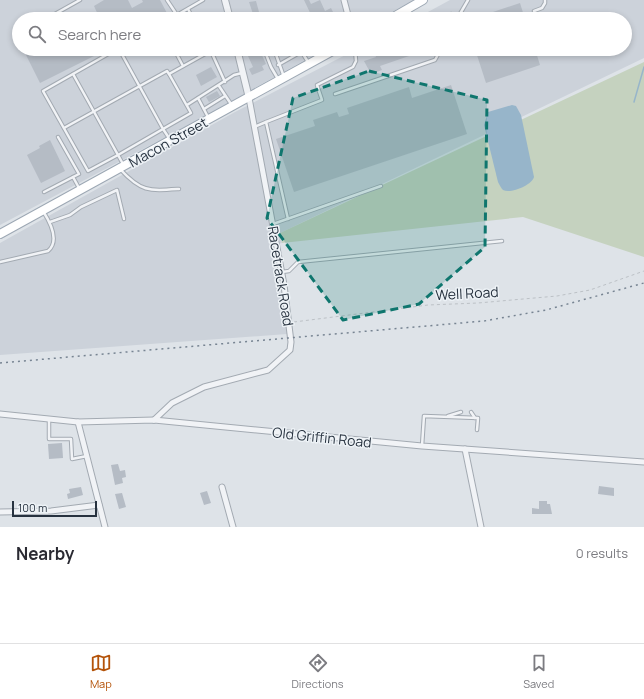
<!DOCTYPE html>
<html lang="en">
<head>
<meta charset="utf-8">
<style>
  :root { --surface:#fff; --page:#f7f7f7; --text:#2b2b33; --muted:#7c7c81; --line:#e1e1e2; --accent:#b45309 }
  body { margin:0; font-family:Manrope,sans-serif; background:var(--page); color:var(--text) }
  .scale { position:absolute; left:12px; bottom:10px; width:85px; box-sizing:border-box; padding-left:4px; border:2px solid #27323f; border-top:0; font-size:11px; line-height:14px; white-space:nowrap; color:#27323f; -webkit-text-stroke:3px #edf2f6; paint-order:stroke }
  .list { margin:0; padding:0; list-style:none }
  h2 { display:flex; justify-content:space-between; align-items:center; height:52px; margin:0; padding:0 16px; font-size:17px }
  h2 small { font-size:13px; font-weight:400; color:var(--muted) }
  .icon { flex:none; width:22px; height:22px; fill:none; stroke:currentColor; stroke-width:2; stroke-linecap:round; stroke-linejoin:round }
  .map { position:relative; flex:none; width:644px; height:527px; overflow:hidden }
  .search { position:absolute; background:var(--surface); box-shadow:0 2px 6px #0003; left:12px; right:12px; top:12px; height:44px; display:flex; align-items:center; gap:10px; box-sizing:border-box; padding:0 14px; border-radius:22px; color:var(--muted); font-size:15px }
  .sheet { height:116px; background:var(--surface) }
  nav { display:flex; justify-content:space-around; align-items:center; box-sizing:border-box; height:56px; border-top:1px solid var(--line); background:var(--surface); font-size:11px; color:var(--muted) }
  nav a { display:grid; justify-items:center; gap:2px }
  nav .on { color:var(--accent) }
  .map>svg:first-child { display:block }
  .built { fill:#ccd2da }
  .green { fill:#c5d2bf }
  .water { fill:#97b5ca }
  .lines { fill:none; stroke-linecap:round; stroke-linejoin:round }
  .stream { stroke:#97b5ca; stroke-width:1.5 }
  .building { fill:#b5bcc5 }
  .service-casing { stroke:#a3aab2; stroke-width:4.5 }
  .minor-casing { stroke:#a3aab2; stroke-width:7 }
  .tertiary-casing { stroke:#a3aab2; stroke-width:8 }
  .primary-casing { stroke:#9da8b4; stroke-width:10 }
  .path { stroke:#bcc1c6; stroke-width:1; stroke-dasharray:3 3; stroke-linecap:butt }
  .service { stroke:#f1f3f6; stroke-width:2.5 }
  .minor { stroke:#f1f3f6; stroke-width:5 }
  .tertiary { stroke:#f1f3f6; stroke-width:6 }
  .primary { stroke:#fff; stroke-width:8 }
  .rail { stroke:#778492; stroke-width:1.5; stroke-dasharray:2 4; stroke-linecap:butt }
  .marked { fill:#0f766e; fill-opacity:0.2; stroke:#0f766e; stroke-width:3; stroke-dasharray:8 5; stroke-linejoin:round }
  .labels { text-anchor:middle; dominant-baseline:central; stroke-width:3; stroke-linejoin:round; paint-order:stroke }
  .street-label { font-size:14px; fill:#27323f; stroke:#edf2f6 }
</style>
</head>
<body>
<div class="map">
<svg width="644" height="527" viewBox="0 0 644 527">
  <rect width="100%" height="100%" fill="#dee3e8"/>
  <g class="built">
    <polygon points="0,0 414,0 379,19 19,19 19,49 325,49 175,132 0,225"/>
    <polygon points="450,0 644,0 644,58 280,233 282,243 272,245 287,334 0,355 0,243 235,112 357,49 625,49 625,19 415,19"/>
  </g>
  <polygon class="green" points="644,62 644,257 523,217 282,243 280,233"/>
  <path class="water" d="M512,105L516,106L521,115L534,177C532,185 511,194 503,190C501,188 499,184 498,182L484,125L488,112Z"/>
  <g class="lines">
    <polyline class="stream" points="634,102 644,67"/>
  </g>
  <g class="building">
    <polygon points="104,0 128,0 132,8 143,2 142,0 160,0 169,17 167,19 100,19 94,6"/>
    <polygon points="304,0 309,0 311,4 320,0 325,11 331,8 335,16 333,17 334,19 313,19"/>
    <polygon points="256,1 259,12 253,14 249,2"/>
    <polygon points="520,3 525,19 475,19 475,18"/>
    <polygon points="213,13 215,19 202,19"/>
    <polygon points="23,49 108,49 40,83"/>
    <polygon points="388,49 406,49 409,56 380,66 382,70 371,74 364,61 376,57 375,54"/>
    <polygon points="475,49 535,49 540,65 486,83"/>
    <polygon points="260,51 266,64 262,66 264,70 252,75 249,69 253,67 248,56"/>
    <polygon points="211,67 217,77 201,86 196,75"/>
    <polygon points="451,85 467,134 294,192 276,139 315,126 313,120 337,112 339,117 349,114 347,108 409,87 412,98"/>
    <polygon points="217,91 220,96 209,102 206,97"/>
    <polygon points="50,140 65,171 41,183 27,155 40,148 39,146"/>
    <polygon points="62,443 63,458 49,459 48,444"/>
    <polygon points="118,464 120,471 125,470 126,477 122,478 123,483 115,485 111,465"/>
    <polygon points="599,486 614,488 614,496 598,494"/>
    <polygon points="81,487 83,495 68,499 67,494 70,493 69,489"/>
    <polygon points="207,491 211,503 204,505 200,493"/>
    <polygon points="122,493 126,507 119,509 115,494"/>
    <polygon points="539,501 547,501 547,504 550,504 552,514 532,514 532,508 539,509"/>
  </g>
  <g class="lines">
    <g class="service-casing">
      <g id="service">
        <polyline points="167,0 177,15"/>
        <polyline points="188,9 193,19"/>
        <polyline points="409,11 413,19"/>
        <polyline points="534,11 542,8 545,3 545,0"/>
        <polyline points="46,19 80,0"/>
        <polyline points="170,19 203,0"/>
        <polyline points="281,19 286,17 289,19"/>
        <polyline points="441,19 451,14"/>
        <polyline points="457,19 468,0"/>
        <polyline points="117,49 43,91 88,171 118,155 123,164"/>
        <polyline points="174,49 183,66"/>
        <polyline points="210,49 225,82"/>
        <polyline points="264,49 271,67 278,79"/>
        <polyline points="274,49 284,77"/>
        <polyline points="300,49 308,62"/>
        <polyline points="278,65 301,52"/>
        <polyline points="73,74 118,155 163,129 119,49"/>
        <polyline points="219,86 231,104"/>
        <polyline points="335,94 435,60 441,49"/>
        <polyline points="187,105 198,98"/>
        <polyline points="204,109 225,96"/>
        <polyline points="208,117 198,98 234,75 242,73"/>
        <polyline points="254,127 266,122"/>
        <polyline points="64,128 167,71 169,74"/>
        <polyline points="58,137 79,174 73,177"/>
        <polyline points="169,138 163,129 191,113 169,74 214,49"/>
        <path d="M120,169C141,192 149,191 179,189"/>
        <polyline points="44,192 73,177 79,188"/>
        <polyline points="288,219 266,122 322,100 317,85 353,67 356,61 355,49"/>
        <polyline points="50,222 70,215 81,207 117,190 124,219"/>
        <polyline points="273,224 381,186"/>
        <path d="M0,262L48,251C60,241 50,222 43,211"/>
        <polyline points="282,272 289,271 298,262 502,241"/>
        <polyline points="471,412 475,418"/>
        <polyline points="448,416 461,412"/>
        <polyline points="49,420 49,439 71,439 72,459 87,456"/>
        <polyline points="422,446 424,416 478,418 477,430"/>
      </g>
    </g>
    <g class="minor-casing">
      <g id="minor">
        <polyline points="344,0 349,19"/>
        <polyline points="0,414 78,422 154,420 422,446 644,462"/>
        <polyline points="154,420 172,403 204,387 268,370 290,350 291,342 284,285 249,98"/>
        <polyline points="78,422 105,527"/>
        <polyline points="465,449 481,527"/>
        <polyline points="222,487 233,527"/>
        <polyline points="0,512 51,511 99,505"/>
      </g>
    </g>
    <g class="tertiary-casing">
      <g id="tertiary">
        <polyline points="225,0 230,19"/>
        <polyline points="237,49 249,98"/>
      </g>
    </g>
    <g class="primary-casing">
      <g id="primary">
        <polyline points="390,19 423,0"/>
        <polyline points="0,234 336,49"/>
      </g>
    </g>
    <polyline class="path" points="294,322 428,305 478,303 557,296 590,290 644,271"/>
    <use href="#service" class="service"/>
    <use href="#minor" class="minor"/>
    <use href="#tertiary" class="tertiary"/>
    <use href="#primary" class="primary"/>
    <polyline class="rail" points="0,363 484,321 546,310 644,283"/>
  </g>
  <path class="marked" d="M369,71L487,100L485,247L419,304L343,320L267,218L293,98Z"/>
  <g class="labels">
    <g class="street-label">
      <text transform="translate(168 142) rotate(-29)">Macon Street</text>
      <text transform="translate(281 276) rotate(81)">Racetrack Road</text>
      <text transform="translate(467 293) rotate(-3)">Well Road</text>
      <text transform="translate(322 437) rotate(6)">Old Griffin Road</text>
    </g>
  </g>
</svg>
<div class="scale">100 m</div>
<div class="search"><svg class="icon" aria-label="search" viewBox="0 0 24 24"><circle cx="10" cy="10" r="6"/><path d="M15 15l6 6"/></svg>Search here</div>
</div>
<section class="sheet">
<h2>Nearby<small>0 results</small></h2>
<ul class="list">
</ul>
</section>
<nav>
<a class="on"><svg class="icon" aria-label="map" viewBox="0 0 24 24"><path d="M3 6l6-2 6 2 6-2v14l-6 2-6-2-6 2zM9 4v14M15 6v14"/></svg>Map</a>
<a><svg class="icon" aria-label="directions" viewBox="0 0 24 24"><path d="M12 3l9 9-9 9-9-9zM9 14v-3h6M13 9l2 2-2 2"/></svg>Directions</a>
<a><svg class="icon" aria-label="saved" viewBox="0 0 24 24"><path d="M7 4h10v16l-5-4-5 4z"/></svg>Saved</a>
</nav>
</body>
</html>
